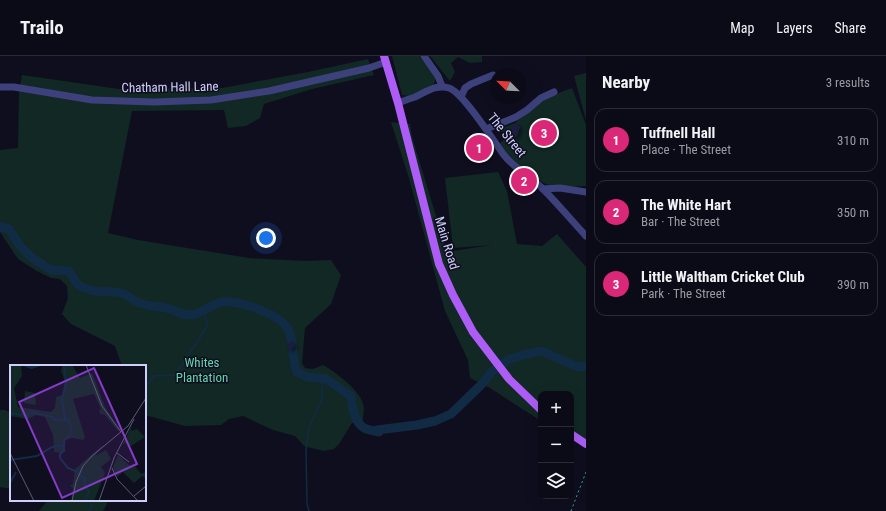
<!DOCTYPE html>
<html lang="en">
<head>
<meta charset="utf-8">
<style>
  :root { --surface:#0b0a17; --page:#191824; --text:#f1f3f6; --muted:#9a9aa1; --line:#2b2b36; --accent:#db2777 }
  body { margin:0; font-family:"Roboto Condensed",sans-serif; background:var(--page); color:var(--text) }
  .controls { position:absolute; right:12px; bottom:12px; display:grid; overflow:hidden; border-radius:8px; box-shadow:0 4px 16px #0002 }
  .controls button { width:36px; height:36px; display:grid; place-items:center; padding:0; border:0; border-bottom:1px solid var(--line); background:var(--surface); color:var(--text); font:20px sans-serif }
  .compass { position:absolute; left:490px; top:12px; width:36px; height:36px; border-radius:50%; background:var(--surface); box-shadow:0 4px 16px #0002; rotate:294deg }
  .you { position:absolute; left:266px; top:182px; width:14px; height:14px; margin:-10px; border:3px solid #fff; border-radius:50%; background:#1a73e8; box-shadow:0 0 0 6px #1a73e833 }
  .badge { display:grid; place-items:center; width:26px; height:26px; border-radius:50%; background:var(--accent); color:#fff; font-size:13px; font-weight:700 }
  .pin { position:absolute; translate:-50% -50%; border:2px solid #fff; box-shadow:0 1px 4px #0006 }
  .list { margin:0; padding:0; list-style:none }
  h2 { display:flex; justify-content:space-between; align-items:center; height:52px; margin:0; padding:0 16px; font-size:17px }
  h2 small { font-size:13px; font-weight:400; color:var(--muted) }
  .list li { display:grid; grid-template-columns:26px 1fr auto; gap:12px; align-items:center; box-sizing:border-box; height:64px; margin:0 8px 8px; padding:0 8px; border:1px solid var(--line); border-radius:12px }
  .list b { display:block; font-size:15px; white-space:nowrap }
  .list p { margin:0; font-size:13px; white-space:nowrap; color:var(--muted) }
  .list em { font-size:13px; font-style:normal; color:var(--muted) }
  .icon { flex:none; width:22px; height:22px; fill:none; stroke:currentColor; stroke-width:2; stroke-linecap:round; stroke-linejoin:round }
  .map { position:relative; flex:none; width:586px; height:455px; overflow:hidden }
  header { display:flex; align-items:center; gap:24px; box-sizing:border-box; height:56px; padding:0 20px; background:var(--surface); border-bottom:1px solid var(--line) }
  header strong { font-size:19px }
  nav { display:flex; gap:22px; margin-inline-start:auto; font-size:14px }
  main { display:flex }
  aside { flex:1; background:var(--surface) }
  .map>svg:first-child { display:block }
  .green { fill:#112825 }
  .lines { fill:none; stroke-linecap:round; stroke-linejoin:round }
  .stream { stroke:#112b45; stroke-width:1.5 }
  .river { stroke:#112b45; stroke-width:9 }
  .building { fill:#1f1b3f; filter:url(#shadow) }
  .path { stroke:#35a997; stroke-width:1; stroke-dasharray:2 3; stroke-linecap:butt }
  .minor { stroke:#3c407b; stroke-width:7 }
  .major { stroke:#ad5df5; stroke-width:8 }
  .labels { text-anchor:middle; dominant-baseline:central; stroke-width:3; stroke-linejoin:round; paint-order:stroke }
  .street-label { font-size:13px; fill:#cfcffc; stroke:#0f0e1f }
  .park-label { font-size:13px; fill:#60d6ad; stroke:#0f0e1f }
  .inset-river { fill:none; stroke:#112b45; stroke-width:2 }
  .inset-road { fill:none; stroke:#5c5b77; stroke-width:1 }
  .view { fill:#833cc5; fill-opacity:0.15; stroke:#833cc5; stroke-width:2 }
  .inset-edge { fill:none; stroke:#cfcffc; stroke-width:2 }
</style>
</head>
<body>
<header>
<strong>Trailo</strong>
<nav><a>Map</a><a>Layers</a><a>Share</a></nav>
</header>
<main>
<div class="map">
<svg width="586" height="455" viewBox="0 0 586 455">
  <defs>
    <filter id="shadow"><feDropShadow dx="2" dy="2" stdDeviation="2" flood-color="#0009"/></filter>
  </defs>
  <rect width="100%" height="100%" fill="#0f0e1f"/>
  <g class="green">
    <polygon points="392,0 419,0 436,21 434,28 410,40 402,39"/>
    <polygon points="430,0 482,0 482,6 470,7 458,1 451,7 455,16 450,25"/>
    <path d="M368,3L374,19L312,33L264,48L260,62L246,70L228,72L224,54L132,55L108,177L138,184L249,202L305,205L331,204L341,219L331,248L305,272L302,307L305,312L313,313L323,309C335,316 360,334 363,348C365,353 363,362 362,367H352L339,388L334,393L324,395L304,390L295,380L273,374L243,360L229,363L221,369L185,370L145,359V310H122L115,290L71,268L62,258L68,242L67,230L60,223L51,222L35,214L18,203L0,176V94L18,92L19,37L22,19L119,33L222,32L308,16Z"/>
    <polygon points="586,17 586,64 574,20"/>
    <path d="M572,32L586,69V130C575,130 563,132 552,130C534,126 510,101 499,88L506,82L499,73L515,67L548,41Z"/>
    <polygon points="391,66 410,68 412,81 447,196 491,189 453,192 445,122 498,116 507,135 517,188 542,190 557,178 586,211 586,392 571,382 571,338 541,338 541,365 490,332 470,322 468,304 445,255 408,119"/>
    <polygon points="0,354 5,354 11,357 11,433 0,431"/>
    <polygon points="48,444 108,444 106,450 103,455 39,455"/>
  </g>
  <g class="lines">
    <g class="stream">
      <polyline points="145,332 154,320 175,319 208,269 203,255"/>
      <polyline points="89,455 91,452 91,444"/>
      <polyline points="309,455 307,448 306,394 309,372 322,343 322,322"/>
    </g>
    <path class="river" d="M0,171L9,173L20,190L32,202L51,214L69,215C73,220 75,227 80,230C93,238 107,234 121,237C128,239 133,245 140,247C149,251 160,250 170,253C176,255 181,258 187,259C196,261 210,250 218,247C233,242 272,256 283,267C296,279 291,301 297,316L307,321L326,323L351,340C352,350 354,366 364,372C368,374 374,375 379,376L377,374L417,369L435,365L451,358L482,328L492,315L510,303L523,299L542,295L577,311L586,310"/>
  </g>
  <g class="building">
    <polygon points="514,68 520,70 517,81 510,79"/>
    <polygon points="477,79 490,98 479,104 468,86"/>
    <polygon points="518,119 530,128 528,130 526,128 522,132 516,127 518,124 516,122"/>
    <polygon points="292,285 295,289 291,294 287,290"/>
  </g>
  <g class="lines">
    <polyline class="path" points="571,455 586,416"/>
    <g class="minor">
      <polyline points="424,0 438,20 442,30"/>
      <polyline points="0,31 14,31 92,44 154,46 211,44 269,35 369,12 386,6"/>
      <polyline points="461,41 465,32 471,28 493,19"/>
      <path d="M398,47C403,45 409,43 415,41C426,36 436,28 449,32C463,36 494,86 504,99C515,113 531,121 543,133C558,148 572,165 586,180"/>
      <polyline points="486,73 516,61 527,54 541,42 554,36"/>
      <polyline points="543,133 560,132 586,136"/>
    </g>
    <g class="major">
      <polyline points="384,0 398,47 439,208 453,239 473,276 509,323 541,354"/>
      <polyline points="571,378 586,388"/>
    </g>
  </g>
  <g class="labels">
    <g class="street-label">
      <text transform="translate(170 31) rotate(-1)">Chatham Hall Lane</text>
      <text transform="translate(507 79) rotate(51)">The Street</text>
      <text transform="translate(447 187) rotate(73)">Main Road</text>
    </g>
    <g class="park-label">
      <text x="202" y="306">Whites<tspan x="202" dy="15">Plantation</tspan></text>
    </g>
  </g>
  <g transform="translate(10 309)">
    <rect width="136" height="136" fill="#0f0e1f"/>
    <path d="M0,0H31L22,4L11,0L12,11L4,23L8,42L41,47L45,43L46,32L52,30L55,16L51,6L53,0H62L70,13L82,8L95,42L110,64L108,66L95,50L90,49L89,46L91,44L84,29L63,34L75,72L73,75L62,73L56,75L53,88L44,87L43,70L35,52L26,50L18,54L0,51ZM15,26L25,28L26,40L14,38ZM122,60L121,66L127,64L135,72L118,83L117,78L113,79ZM94,79L85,91L96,85L101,94L91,102L95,108L84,136H61L63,123L60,121L63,119L65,104ZM108,90L120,101L123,99L131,109L136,107V113L132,111L124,118L113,107L107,112L103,102Z" fill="#112825"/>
    <path class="inset-river" d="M14,0L21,3L30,0M54,0L56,18L52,35L55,53L60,58L61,66L60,70L54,75V86L50,89V93L58,103L68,107L75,114V121L79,126L75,136M0,48L16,51L21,47L43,52L44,55H57M0,95L27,91L42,82L55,80M0,118L6,107"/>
    <path class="inset-road" d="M76,0L92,41L111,67M0,88L24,136M107,88L119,97M102,103L107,114L128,136M124,131L136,121M62,136L66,117L73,101L82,91L118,61L136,33M89,136L104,93L124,54"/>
    <path class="view" d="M84,3L127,99L52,133L9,37Z"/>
    <rect width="136" height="136" class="inset-edge"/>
  </g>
</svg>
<div class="controls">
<button>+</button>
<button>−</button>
<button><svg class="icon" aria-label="layers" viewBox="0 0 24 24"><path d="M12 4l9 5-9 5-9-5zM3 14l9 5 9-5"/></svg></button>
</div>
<svg class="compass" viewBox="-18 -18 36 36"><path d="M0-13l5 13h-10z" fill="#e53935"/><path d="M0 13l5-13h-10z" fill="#9a9aa1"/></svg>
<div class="you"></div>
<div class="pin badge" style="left:479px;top:92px">1</div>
<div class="pin badge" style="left:524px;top:125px">2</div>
<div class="pin badge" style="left:544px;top:77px">3</div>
</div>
<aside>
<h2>Nearby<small>3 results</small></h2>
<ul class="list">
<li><span class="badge">1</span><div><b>Tuffnell Hall</b><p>Place · The Street</p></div><em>310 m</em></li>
<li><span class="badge">2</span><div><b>The White Hart</b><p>Bar · The Street</p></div><em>350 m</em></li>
<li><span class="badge">3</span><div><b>Little Waltham Cricket Club</b><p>Park · The Street</p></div><em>390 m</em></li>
</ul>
</aside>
</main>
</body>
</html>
